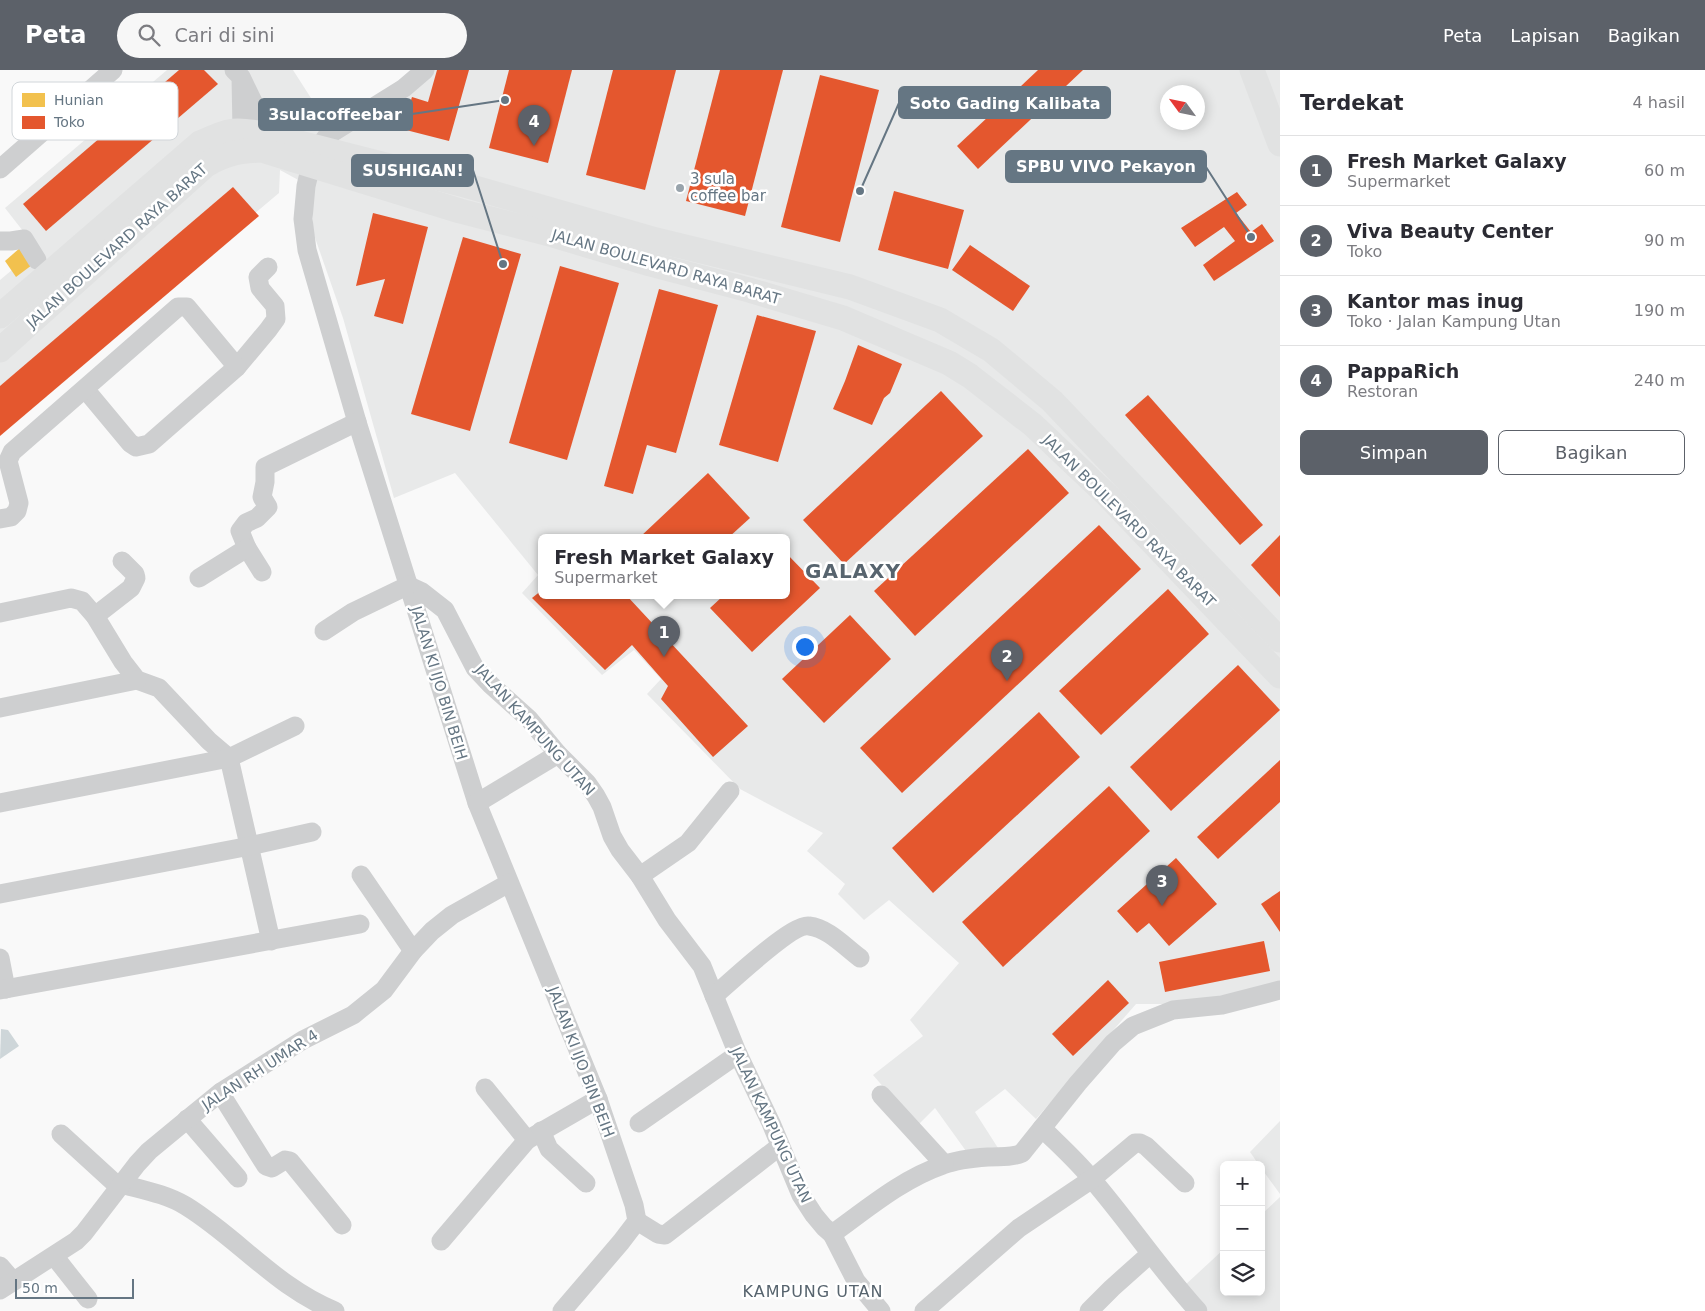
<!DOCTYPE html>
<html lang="id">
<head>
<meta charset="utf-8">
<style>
  :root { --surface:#fff; --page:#f7f7f7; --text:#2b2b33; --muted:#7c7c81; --line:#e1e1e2; --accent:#5c6169 }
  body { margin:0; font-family:"DejaVu Sans",sans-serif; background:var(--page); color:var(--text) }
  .controls { position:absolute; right:15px; bottom:15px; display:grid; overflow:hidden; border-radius:8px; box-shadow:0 2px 12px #0003 }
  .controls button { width:45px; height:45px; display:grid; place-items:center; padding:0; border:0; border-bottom:1px solid var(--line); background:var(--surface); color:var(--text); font:25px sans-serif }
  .compass { position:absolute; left:1160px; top:15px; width:45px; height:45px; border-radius:50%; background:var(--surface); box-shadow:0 2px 12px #0003; rotate:303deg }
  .scale { position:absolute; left:15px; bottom:12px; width:119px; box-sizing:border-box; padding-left:5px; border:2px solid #657683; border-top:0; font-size:14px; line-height:18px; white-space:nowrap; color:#657683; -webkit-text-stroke:4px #fff; paint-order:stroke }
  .you { position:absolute; left:804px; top:576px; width:18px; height:18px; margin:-12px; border:4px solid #fff; border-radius:50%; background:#1a73e8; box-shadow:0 0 0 8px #1a73e833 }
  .badge { display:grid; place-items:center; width:32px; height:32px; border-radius:50%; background:var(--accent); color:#fff; font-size:16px; font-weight:700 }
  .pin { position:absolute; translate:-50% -41px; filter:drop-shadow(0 1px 2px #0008) }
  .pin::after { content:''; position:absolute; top:26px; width:18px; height:15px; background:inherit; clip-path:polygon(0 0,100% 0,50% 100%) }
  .popup { position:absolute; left:538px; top:464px; width:252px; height:65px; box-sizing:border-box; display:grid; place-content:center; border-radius:8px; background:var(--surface); filter:drop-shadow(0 1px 4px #0005); font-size:16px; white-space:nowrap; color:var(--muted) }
  .popup b { font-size:19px; color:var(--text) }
  .popup::after { content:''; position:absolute; left:50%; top:100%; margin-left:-10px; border:10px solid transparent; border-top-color:var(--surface) }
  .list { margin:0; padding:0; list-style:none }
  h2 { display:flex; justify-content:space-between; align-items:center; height:65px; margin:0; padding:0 20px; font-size:21px }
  h2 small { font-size:16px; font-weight:400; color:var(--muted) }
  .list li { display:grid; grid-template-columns:32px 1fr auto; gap:15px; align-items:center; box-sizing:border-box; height:70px; padding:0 20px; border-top:1px solid var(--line) }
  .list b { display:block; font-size:19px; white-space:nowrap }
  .list p { margin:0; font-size:16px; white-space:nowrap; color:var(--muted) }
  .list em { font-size:16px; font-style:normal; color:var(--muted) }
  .actions { display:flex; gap:10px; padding:15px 20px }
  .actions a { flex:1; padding:11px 0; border:1px solid var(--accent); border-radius:8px; text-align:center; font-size:18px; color:var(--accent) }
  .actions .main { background:var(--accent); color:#fff }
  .icon { flex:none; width:28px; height:28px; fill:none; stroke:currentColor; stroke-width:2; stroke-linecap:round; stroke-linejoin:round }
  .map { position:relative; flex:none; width:1280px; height:1241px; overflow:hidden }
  header { display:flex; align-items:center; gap:30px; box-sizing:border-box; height:70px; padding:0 25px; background:var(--accent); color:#fff }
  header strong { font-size:24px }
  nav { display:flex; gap:28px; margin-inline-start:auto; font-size:18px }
  .search { width:350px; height:45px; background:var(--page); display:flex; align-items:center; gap:12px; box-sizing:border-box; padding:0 18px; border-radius:28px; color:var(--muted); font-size:19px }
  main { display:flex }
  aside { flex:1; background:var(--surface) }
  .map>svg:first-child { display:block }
  .built { fill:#e8e9e9; fill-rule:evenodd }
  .water { fill:#ced6d9 }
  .homes { fill:#f2c14e }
  .shops { fill:#e4572e }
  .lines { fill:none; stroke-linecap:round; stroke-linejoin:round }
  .minor { stroke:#cecfd0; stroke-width:19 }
  .major { stroke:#e1e2e2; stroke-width:25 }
  .poi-dot { fill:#99a4ac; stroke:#fff; stroke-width:2 }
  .labels { text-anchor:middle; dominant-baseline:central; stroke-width:5; stroke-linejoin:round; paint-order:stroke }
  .poi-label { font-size:15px; fill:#657683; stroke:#fff; text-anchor:start }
  .street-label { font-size:15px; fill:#657683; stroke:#fff }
  .neighbourhood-label { font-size:16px; letter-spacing:1px; fill:#57646e; stroke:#fff }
  .district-label { font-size:20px; font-weight:bold; letter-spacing:1px; fill:#57646e; stroke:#fff }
  .key { fill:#fff; stroke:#d1d6da; stroke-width:1 }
  .key-label { font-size:14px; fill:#657683 }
  .leader { fill:none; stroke:#657683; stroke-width:2 }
  .callout-dot { fill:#657683; stroke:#fff; stroke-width:2 }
  .callout { fill:#657683; stroke:#657683; stroke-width:2 }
  .callout-label { font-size:16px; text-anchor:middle; font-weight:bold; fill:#fff }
</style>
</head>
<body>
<header>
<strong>Peta</strong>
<div class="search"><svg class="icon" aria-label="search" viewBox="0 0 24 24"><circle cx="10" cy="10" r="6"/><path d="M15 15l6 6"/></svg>Cari di sini</div>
<nav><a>Peta</a><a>Lapisan</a><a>Bagikan</a></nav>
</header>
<main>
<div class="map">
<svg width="1280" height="1241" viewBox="0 0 1280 1241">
  <rect width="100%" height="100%" fill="#f9f9f9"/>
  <g class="built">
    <path d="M167,0H293L318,39L312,55L342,65L427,0H1280V915L1176,934H1136L1036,1049L1005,1019L975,1042L998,1078L966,1081L935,1038L917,1056L873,1005L923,966L910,950L959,893L889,830L864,850L838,824L845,814L807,781L823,763L740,719L647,624L661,609L634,580L602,605L522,523L538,505L455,403L394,428L343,248L313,162V118L280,100L279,123L0,356V210L37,179L5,138ZM1168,22H1198V52H1168ZM542,468H786V526H542Z"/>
    <polygon points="1280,1051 1280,1124 1261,1098 1261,1095 1259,1095 1250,1082"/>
    <polygon points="1280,1127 1280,1241 1208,1241 1184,1216 1224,1179 1224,1222 1261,1222 1261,1145"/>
  </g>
  <polygon class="water" points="1,959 8,960 19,976 0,989"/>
  <polygon class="homes" points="21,177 32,195 16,207 5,191"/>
  <g class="shops">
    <polygon points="179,0 204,0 218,14 46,161 23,134"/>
    <polygon points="437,0 469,0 449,71 402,59 412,27 428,32"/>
    <polygon points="509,0 572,0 548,93 489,78"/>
    <polygon points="613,0 676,0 645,120 586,105"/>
    <polygon points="720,0 783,0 745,146 686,131"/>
    <polygon points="1038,0 1083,0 978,99 957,76"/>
    <polygon points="820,5 879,20 840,172 781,157"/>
    <polygon points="233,117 259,146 0,366 0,316"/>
    <polygon points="894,121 964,140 948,199 878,180"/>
    <polygon points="1237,122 1247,135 1236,143 1251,162 1262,154 1274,171 1214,211 1203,195 1235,171 1224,157 1195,177 1181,158"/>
    <polygon points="373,143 428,157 403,254 374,246 385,209 356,216"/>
    <polygon points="463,167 521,184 470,361 411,344"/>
    <polygon points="970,175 1030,216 1013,241 952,200"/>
    <polygon points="560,196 619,213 567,390 509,373"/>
    <polygon points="659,219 718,235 676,383 647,375 633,424 604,416"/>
    <polygon points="757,245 816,261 778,392 719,375"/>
    <polygon points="858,275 902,294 890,323 884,328 872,355 833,339 845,311"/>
    <polygon points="941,321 983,366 844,494 803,450"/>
    <polygon points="1148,325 1263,455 1240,475 1125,345"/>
    <polygon points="1028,379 1069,423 915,566 874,521"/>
    <polygon points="708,403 750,448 728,468 642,468 640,467"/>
    <polygon points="1099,455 1141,499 902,723 860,678"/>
    <polygon points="1280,465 1280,527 1251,495"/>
    <polygon points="786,483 820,518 752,582 710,538 723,526 786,526"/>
    <polygon points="1168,519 1209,564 1101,665 1059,621"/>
    <polygon points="542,520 542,526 627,526 748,656 713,687 661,629 668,616 632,575 605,600 532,528"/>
    <polygon points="850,545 891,589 824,653 782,609"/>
    <polygon points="1238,595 1280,640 1171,741 1130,697"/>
    <polygon points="1039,642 1080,687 933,823 892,778"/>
    <polygon points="1280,690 1280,732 1218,789 1197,767"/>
    <polygon points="1109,716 1150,761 1003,897 962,852"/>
    <polygon points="1176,788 1217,834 1169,876 1149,853 1137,863 1117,841"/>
    <polygon points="1280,821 1280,862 1261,834"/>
    <polygon points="1264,871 1270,901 1165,922 1159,892"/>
    <polygon points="1108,910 1129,933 1073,986 1052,964"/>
  </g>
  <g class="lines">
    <g class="minor">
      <polyline points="234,0 241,7 269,65 262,80 253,75 242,60 241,7"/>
      <polyline points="425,0 404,18 327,66 314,83 306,116 303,149 307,180 357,352 477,733 598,1029 634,1135 637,1151 621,1172 562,1241"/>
      <polyline points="0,99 113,0"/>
      <polyline points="0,171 11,171 24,169 37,190"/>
      <polyline points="85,319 130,373 136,377 149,374 237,297 268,260 276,249 275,236 260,218 258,207 268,197"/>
      <polyline points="0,449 11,447 17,441 19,433 8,391 12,382 178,237 187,237 237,297"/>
      <polyline points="262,502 247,478 240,461 246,453 257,448 268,437 262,427 265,412 265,397 357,352"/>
      <polyline points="199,508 247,478"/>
      <path d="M409,516L422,522L445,540L475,598L491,615L529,649L558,684L587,713L596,726L602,737L612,766L620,780L640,806L667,850L702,896L737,982L771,1053L801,1125L814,1145L824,1157L832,1164C867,1139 902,1109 943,1095C956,1090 974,1088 988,1087C1000,1086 1011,1088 1022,1083L1078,1013L1113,973L1133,956L1173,940L1222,935L1280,920"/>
      <polyline points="0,543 71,528 82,531 95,546 123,592 137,610 159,618 209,671 229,688 271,871"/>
      <polyline points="95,546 131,518 136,508 135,504 122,491"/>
      <polyline points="324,561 353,542 409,515"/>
      <polyline points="0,638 137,610"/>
      <polyline points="0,733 229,688 295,656"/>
      <polyline points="477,733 558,684"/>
      <polyline points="361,805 413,881"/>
      <polyline points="640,806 688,773 730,721"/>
      <polyline points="0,824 250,776 312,762"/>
      <polyline points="0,888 6,919"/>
      <polyline points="0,920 360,854"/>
      <path d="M714,926C729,913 793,853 809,856C828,858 845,877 860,888"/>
      <polyline points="485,1018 527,1070 598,1029"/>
      <polyline points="221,1022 224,1029 266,1096 272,1098 285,1090 290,1091 342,1155"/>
      <polyline points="881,1025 944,1094"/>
      <polyline points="187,1049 238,1108"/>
      <polyline points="639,1053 738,984"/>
      <path d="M1042,1058C1058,1074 1075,1089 1090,1107C1128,1151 1159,1198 1198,1241"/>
      <polyline points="541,1061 549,1079 586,1113"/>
      <polyline points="61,1064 119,1117"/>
      <path d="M121,1114C143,1120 166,1124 186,1136C238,1168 277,1218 335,1241"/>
      <polyline points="637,1151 658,1164 665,1165 780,1076"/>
      <polyline points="832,1164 856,1211 881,1241"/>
      <polyline points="441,1171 527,1070"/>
      <polyline points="54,1186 88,1229"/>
      <polyline points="0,1196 13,1211"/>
      <polyline points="0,1220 76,1171 84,1163 137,1094 149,1081 195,1043 221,1022 303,970 353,945 384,920 413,881 432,861 452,845 509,813"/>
      <polyline points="924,1241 1019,1158 1092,1109 1135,1073 1140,1073 1146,1076 1185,1113"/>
      <polyline points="1089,1241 1112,1218 1150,1184"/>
    </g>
    <g class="major">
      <polyline points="1252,0 1280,74"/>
      <path d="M0,246L200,73C231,59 235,58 269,65L468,116L656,170L850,217L940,250L991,280L1052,331L1280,570"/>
      <path d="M0,280L206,95C226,83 240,81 262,80L460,141L553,165L650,194L749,220L843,248L949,293L970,306L1033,355L1108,426L1280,606"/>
    </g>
  </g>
  <circle class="poi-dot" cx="680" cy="118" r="5"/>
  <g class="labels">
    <g class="poi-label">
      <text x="690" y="109">3 sula<tspan x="690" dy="17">coffee bar</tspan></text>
    </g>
    <g class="street-label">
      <text transform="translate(117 176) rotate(-42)">JALAN BOULEVARD RAYA BARAT</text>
      <text transform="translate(666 197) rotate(16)">JALAN BOULEVARD RAYA BARAT</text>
      <text transform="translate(1129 451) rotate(45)">JALAN BOULEVARD RAYA BARAT</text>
      <text transform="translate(439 613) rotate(73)">JALAN KI IJO BIN BEIH</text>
      <text transform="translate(535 660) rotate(48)">JALAN KAMPUNG UTAN</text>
      <text transform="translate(581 992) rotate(69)">JALAN KI IJO BIN BEIH</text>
      <text transform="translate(260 1000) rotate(-33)">JALAN RH UMAR 4</text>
      <text transform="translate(771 1055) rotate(65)">JALAN KAMPUNG UTAN</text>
    </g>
    <g class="neighbourhood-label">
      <text x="813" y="1221">KAMPUNG UTAN</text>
    </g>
    <g class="district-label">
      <text x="853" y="501">GALAXY</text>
    </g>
  </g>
  <rect x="12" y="12" width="166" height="58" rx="8" class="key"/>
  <rect x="22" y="23" width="23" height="14" fill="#f2c14e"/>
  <rect x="22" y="46" width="23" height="13" fill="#e4572e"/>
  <g class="key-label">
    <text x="54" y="35">Hunian</text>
    <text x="54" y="57">Toko</text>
  </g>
  <path class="leader" d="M860 121L899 33M505 30L412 44M1251 167L1206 97M503 194L473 100"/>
  <g class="callout-dot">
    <circle cx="860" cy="121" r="5"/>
    <circle cx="505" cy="30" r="5"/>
    <circle cx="1251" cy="167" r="5"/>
    <circle cx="503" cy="194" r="5"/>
  </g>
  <g class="callout">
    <rect x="899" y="17" width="211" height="31" rx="5"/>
    <rect x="259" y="29" width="153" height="31" rx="5"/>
    <rect x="1006" y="81" width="200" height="31" rx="5"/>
    <rect x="352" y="85" width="121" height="31" rx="5"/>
  </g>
  <g class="callout-label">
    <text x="1005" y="39">Soto Gading Kalibata</text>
    <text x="335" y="50">3sulacoffeebar</text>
    <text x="1106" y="102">SPBU VIVO Pekayon</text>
    <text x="413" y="106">SUSHIGAN!</text>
  </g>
</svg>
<div class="controls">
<button>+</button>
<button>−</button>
<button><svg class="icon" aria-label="layers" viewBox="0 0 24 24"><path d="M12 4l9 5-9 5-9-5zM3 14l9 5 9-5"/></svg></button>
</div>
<svg class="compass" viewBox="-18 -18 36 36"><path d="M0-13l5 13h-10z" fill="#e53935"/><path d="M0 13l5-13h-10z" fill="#7c7c81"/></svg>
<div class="scale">50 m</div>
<div class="you"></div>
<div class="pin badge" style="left:664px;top:587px">1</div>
<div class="popup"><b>Fresh Market Galaxy</b>Supermarket</div>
<div class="pin badge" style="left:1007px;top:611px">2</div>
<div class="pin badge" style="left:1162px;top:836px">3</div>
<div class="pin badge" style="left:534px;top:76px">4</div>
</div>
<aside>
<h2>Terdekat<small>4 hasil</small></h2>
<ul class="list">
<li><span class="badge">1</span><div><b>Fresh Market Galaxy</b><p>Supermarket</p></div><em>60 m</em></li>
<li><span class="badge">2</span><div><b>Viva Beauty Center</b><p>Toko</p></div><em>90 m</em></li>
<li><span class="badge">3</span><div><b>Kantor mas inug</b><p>Toko · Jalan Kampung Utan</p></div><em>190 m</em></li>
<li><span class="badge">4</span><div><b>PappaRich</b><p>Restoran</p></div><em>240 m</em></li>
</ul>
<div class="actions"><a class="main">Simpan</a><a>Bagikan</a></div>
</aside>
</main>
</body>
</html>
